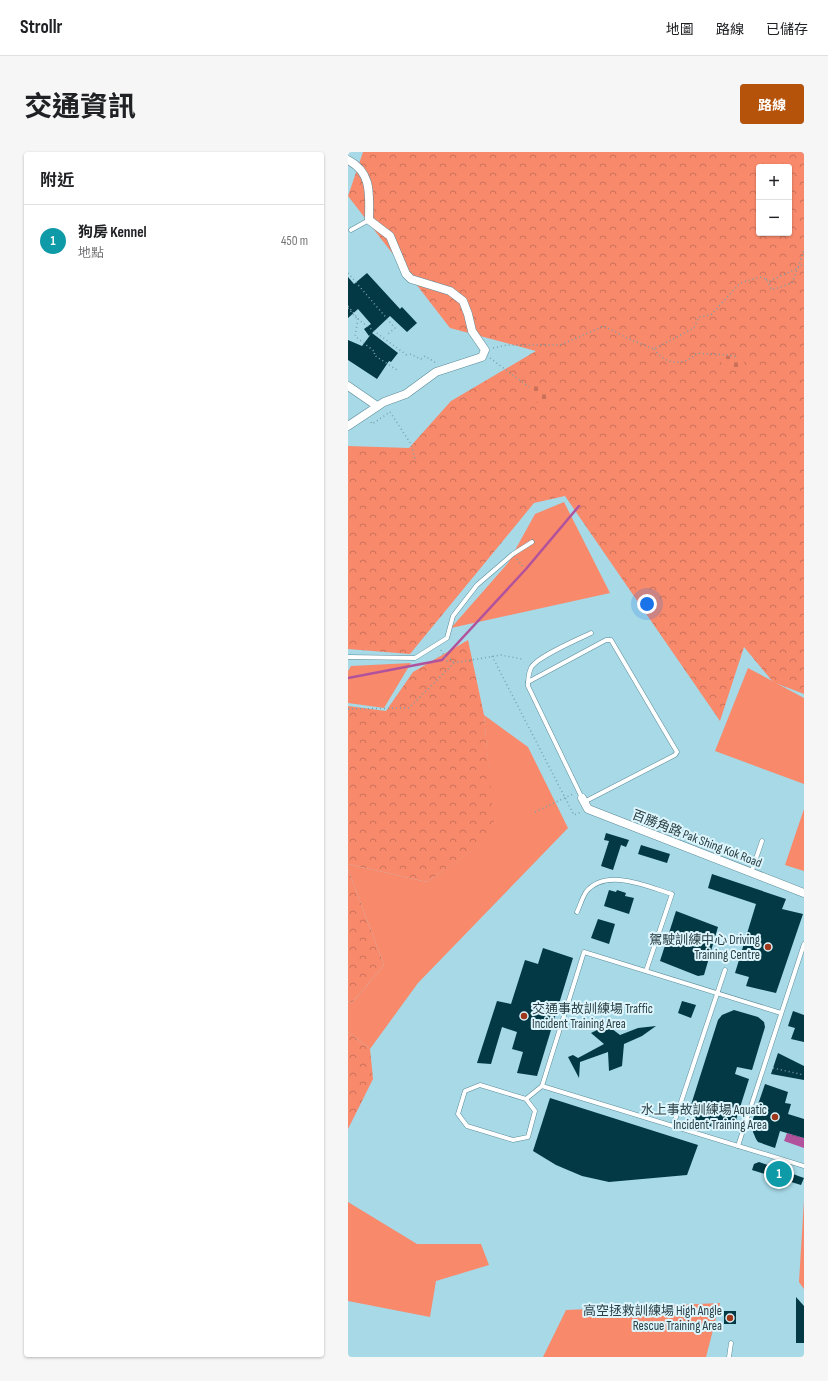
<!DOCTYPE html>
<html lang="zh-TW">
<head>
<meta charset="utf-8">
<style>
  :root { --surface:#fff; --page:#f6f6f6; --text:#202124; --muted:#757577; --line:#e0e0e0; --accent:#b45309 }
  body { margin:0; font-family:"Sofia Sans Condensed","Noto Sans TC",sans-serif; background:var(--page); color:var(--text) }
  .controls { position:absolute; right:12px; top:12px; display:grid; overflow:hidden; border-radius:4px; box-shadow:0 1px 3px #0004 }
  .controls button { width:36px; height:36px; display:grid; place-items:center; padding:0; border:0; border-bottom:1px solid var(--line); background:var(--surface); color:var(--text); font:20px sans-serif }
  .you { position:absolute; left:299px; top:452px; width:14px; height:14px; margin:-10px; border:3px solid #fff; border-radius:50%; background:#1a73e8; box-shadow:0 0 0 6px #1a73e833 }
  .badge { display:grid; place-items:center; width:26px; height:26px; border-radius:50%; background:var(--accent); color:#fff; font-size:13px; font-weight:700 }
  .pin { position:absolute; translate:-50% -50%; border:2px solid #fff; box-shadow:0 1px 4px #0006 }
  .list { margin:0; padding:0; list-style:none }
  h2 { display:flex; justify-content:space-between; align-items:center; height:52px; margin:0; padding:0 16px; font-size:17px }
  h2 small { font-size:13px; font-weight:400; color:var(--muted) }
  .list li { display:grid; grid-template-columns:26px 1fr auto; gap:12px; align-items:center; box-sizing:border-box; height:72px; padding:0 16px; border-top:1px solid var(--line) }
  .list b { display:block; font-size:15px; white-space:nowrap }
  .list p { margin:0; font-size:13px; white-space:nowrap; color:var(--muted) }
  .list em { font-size:13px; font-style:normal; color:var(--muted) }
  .map { position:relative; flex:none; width:456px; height:1205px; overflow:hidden; border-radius:4px }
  header { display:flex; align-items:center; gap:24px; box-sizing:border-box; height:56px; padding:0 20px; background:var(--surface); border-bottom:1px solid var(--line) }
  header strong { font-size:19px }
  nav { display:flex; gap:22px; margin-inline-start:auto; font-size:14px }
  .intro { display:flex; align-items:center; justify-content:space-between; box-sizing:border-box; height:96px; padding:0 24px }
  h1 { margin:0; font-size:28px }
  .button { padding:10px 18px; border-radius:4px; background:var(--accent); color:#fff; font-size:14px; font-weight:700 }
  main { display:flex; gap:24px; padding:0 24px }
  aside { flex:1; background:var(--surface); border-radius:4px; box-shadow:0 1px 3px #0004 }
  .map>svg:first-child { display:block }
  .green { fill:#f8896b }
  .forest { fill:url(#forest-crowns); fill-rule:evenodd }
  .cemetery { fill:url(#cemetery-stones) }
  .water { fill:url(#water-ripples) }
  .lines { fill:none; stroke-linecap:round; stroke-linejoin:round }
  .stream { stroke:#b1529d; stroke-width:2.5 }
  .building { fill:#023944 }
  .service-casing { stroke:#5c8c99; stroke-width:5 }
  .minor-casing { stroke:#5c8c99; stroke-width:9 }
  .path { stroke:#79a1ac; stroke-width:1.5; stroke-dasharray:1 3; stroke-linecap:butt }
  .service { stroke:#fff; stroke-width:4 }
  .minor { stroke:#fff; stroke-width:8 }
  .poi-dot { fill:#9f371a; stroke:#ddf5fc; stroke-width:1.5 }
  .labels { text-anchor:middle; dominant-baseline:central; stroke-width:4; stroke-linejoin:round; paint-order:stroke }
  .street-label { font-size:13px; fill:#2b4045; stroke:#ddf5fc }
  .poi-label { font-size:13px; fill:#2b4045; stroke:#ddf5fc; text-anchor:end }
</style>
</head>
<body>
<header>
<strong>Strollr</strong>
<nav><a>地圖</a><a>路線</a><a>已儲存</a></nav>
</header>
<div class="intro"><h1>交通資訊</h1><a class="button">路線</a></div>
<main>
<aside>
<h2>附近<small></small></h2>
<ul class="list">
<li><span class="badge" style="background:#0f9aa8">1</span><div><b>狗房 Kennel</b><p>地點</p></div><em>450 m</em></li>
</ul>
</aside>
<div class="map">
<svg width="456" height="1205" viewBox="0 0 456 1205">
  <defs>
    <pattern id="forest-crowns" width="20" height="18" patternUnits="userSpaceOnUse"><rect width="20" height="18" fill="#f8896b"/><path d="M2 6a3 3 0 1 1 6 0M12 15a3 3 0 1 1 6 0" fill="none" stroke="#c9715a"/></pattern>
    <pattern id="cemetery-stones" width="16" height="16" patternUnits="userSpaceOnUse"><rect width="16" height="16" fill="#f8896b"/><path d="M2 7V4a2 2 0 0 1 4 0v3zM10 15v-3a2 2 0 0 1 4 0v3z" fill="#c9715a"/></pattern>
    <pattern id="water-ripples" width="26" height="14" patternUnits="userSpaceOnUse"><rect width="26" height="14" fill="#b1529d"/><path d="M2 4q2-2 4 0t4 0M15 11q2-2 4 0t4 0" fill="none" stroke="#904582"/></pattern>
  </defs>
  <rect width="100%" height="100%" fill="#a7d9e7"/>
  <g class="green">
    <polygon points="216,350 262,441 103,476 160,411 187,362"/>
    <polygon points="63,511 36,556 0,551 0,519 3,514"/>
    <polygon points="400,516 456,546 456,632 367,599"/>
    <polygon points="136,563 180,595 220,676 70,831 22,897 0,880 0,849 4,851 36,813 0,717 0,712 79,730 146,683"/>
    <polygon points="456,657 456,719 437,713"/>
    <polygon points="456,1048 456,1137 451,1130"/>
    <polygon points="0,1050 69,1092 133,1092 141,1113 88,1129 82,1165 0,1149"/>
    <polygon points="372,1151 358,1205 195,1205 218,1158"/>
  </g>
  <g class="forest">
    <path d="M15,0H456V542L425,530L396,495L372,569L217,344L186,351L62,502L0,497V294L61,296L103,249L188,199L102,176L0,44ZM411,15H441V81H411Z"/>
    <polygon points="120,488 136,563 147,683 79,730 0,712 0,554 38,559 65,520"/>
    <polygon points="0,717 36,813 4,851 0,849"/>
    <polygon points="0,880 22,897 25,927 0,977"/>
  </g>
  <g class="cemetery">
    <polygon points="371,202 395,207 396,211 388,217 375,212 372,209"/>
    <polygon points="187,234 195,235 200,244 200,250 189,251 183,245 181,235"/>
  </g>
  <polygon class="water" points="439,981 456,986 456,996 436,989"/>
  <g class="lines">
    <polyline class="stream" points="0,526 94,508 178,417 231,354"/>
  </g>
  <g class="building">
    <polygon points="19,121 52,157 54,155 69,171 59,180 42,164 24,181 50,201 43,210 41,209 29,227 0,208 0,188 14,194 23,182 21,184 16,177 23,172 10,157 0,166 0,125 6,132"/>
    <polygon points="258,681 281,688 278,695 273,693 265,718 253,714 261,689 256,688"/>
    <polygon points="293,693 322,702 319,711 290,702"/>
    <polygon points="364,722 438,747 434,757 455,762 428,841 398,834 401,825 387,821 408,752 360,736"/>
    <polygon points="261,738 268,740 269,738 278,741 277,744 286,746 281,762 256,754"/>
    <polygon points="328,759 370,775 356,823 350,824 312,809"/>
    <polygon points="250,767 267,772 261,792 243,786"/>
    <polygon points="195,796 225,806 189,924 169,921 175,900 164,897 169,880 154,875 143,912 129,911 149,849 163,852 177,808 190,812"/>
    <polygon points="334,849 348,853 343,866 330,861"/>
    <polygon points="386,858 410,865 416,870 417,875 404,918 389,915 387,922 401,927 388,968 385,972 371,977 348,970 344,964 342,956 370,868 374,863"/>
    <polygon points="445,859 456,863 456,890 443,887 447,876 440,874"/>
    <polygon points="259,873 272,883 290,876 308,874 294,884 276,892 274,914 261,919 260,900 232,910 231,926 220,905 225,903 230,906 256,892 243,881"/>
    <polygon points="430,901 456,914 456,928 423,922"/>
    <polygon points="417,932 440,940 437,951 443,952 440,962 456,967 456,986 432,979 427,996 410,990 408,987 405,980 405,967"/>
    <polygon points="202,946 350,993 339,1023 261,1030 234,1024 208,1013 185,999"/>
    <polygon points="411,1010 456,1026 453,1033 404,1018 406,1012"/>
    <polygon points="448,1145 456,1154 456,1191 448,1191"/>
    <rect x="376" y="1159" width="12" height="13"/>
  </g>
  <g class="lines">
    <g class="service-casing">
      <g id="service">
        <polyline points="3,78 21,68"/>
        <polyline points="0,505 67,506 99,486 105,464 129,433 165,402 184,390"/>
        <polyline points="180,530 258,488 263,488 329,600 327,603 236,650"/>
        <path d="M234,646L180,534C180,528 180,522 183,516C188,505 231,487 243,481"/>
        <polyline points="403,721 414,689"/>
        <path d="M229,760C232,754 234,746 238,740C258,715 300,735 324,742L298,819"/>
        <polyline points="433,861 236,800 194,934 456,1014"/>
        <polyline points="178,947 187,959 180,985 165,988 119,974 110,962 117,939 132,933 178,947 194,934"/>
        <polyline points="325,974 377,818"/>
        <polyline points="390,994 456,792"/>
        <polyline points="381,1205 383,1191"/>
      </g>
    </g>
    <g class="minor-casing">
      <g id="minor">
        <path d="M0,8C25,21 21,44 21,68L42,84L58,122L63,127L102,139L115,149L120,162L124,179L137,198L134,205L88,220L58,242L36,250L0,274"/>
        <polyline points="0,234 29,254"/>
        <polyline points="234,646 240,657 456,741"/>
      </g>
    </g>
    <g class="path">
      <polyline points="0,121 47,176 40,182"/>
      <polyline points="418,127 422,129 450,116 456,98"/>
      <polyline points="0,154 11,168 60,204"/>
      <polyline points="0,156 10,168"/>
      <polyline points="10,167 7,184 27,200 26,203 49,218"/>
      <polyline points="145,196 159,193 212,193 256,174 279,186 306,197 346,176 351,165 363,163 392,131 412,125 418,127 424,138 444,131 450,116 456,111"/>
      <path d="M306,197C318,213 334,215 349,201C362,203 375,201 389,205"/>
      <polyline points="62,202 73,207 77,204 88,211"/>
      <polyline points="142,206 181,235"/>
      <polyline points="42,260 63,292 67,307"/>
      <polyline points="23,270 24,272 42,260"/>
      <polyline points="169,407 176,416"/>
      <polyline points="93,498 99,509 103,507 106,511"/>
      <polyline points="144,504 226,663 233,660"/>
      <polyline points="0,557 61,556 106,511 153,503 174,507"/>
      <polyline points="187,660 225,642"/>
      <polyline points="425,916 456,923"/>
    </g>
    <use href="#service" class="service"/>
    <use href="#minor" class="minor"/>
  </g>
  <g class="poi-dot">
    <circle cx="420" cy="795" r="4"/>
    <circle cx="176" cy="864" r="4"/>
    <circle cx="427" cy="965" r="4"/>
    <circle cx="382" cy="1166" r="4"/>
  </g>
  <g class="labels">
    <g class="street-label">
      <text transform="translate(349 687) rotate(21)">百勝角路 Pak Shing Kok Road</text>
    </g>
    <g class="poi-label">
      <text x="412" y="788">駕駛訓練中心 Driving<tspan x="412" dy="15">Training Centre</tspan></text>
      <text x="184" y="857" text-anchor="start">交通事故訓練場 Traffic<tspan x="184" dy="15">Incident Training Area</tspan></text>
      <text x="419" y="958">水上事故訓練場 Aquatic<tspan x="419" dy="15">Incident Training Area</tspan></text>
      <text x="374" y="1159">高空拯救訓練場 High Angle<tspan x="374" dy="15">Rescue Training Area</tspan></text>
    </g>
  </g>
</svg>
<div class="controls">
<button>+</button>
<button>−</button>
</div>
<div class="you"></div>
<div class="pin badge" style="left:431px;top:1022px;background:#0f9aa8">1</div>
</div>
</main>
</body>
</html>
